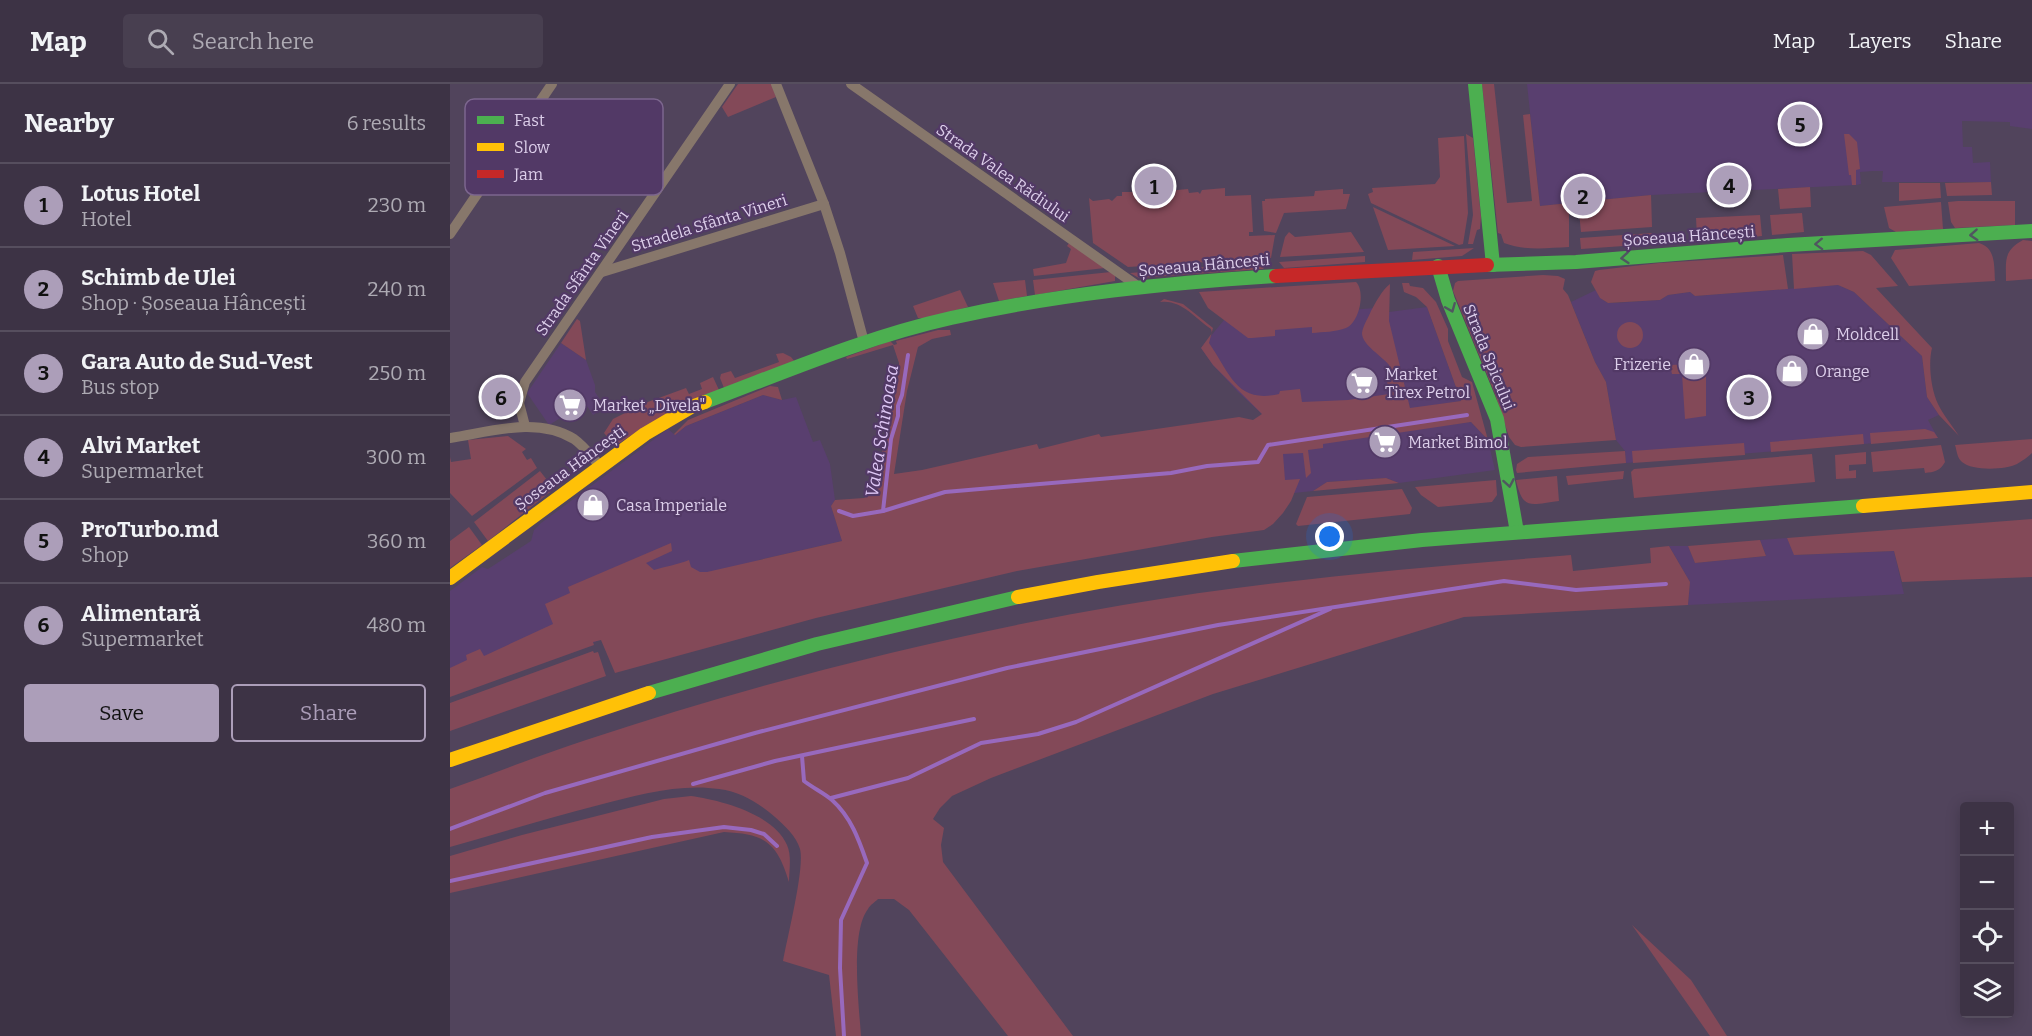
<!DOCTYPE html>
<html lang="en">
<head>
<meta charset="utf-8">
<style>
  :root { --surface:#3d3345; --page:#483f50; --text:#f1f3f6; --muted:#adaab3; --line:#564e5e; --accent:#ac9eb9 }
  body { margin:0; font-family:Bitter,serif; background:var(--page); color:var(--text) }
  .controls { position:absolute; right:18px; bottom:18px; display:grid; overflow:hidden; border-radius:6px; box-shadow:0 3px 15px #0003 }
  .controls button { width:54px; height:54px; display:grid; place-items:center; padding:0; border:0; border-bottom:2px solid var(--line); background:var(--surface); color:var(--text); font:30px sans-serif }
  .you { position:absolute; left:880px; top:453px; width:21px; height:21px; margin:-15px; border:4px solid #fff; border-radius:50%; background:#1a73e8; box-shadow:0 0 0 9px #1a73e833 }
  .badge { display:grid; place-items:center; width:39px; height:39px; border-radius:50%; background:var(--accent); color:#111; font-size:20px; font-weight:700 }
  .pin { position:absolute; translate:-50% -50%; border:3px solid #fff; box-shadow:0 2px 6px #0006 }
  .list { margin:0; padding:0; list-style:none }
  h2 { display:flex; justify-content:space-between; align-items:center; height:78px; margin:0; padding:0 24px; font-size:26px }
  h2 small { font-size:20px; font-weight:400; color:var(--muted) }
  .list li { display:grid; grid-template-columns:39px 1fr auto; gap:18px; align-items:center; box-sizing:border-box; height:84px; padding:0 24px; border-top:2px solid var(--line) }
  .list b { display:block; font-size:22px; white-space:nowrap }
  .list p { margin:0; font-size:20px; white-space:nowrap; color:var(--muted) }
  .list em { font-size:20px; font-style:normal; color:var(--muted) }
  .actions { display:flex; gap:12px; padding:18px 24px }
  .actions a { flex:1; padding:14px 0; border:2px solid var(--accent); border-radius:6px; text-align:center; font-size:21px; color:var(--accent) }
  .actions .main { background:var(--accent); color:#111 }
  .icon { flex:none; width:33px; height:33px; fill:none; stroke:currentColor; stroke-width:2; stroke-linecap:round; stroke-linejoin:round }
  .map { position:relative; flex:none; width:1582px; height:952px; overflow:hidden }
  header { display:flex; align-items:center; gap:36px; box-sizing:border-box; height:84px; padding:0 30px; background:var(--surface); border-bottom:2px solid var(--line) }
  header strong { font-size:28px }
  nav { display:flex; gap:33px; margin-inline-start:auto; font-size:21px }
  .search { width:420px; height:54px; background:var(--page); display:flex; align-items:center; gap:15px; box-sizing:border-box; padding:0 21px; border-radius:6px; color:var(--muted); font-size:22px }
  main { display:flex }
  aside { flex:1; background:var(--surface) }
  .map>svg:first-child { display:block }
  .built { fill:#593f6f }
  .green { fill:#834958 }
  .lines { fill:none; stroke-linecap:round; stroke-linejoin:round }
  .stream { stroke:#9869bd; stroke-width:4 }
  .street { stroke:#87776b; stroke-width:10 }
  .fast { stroke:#4caf50; stroke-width:14 }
  .slow { stroke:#ffc107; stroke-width:14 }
  .jam { stroke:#c62828; stroke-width:14 }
  .oneway { stroke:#505660 }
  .labels { text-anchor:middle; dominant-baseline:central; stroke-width:4.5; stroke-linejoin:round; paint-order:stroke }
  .street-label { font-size:16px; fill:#ddcfeb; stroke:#523966 }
  .poi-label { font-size:16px; fill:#ddcfeb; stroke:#523966; text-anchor:start }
  .water-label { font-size:18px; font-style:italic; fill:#dec7f5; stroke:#523966 }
  .key { fill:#523966; stroke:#7c668e; stroke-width:1.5 }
  .key-label { font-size:16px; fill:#ddcfeb }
</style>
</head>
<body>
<header>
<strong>Map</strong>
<div class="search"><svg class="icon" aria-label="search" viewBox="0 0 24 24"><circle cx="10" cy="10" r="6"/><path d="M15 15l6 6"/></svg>Search here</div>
<nav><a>Map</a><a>Layers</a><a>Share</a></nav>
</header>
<main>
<aside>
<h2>Nearby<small>6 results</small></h2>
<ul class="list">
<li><span class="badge">1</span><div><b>Lotus Hotel</b><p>Hotel</p></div><em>230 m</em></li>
<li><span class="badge">2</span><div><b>Schimb de Ulei</b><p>Shop · Șoseaua Hâncești</p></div><em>240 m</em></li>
<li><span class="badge">3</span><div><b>Gara Auto de Sud-Vest</b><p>Bus stop</p></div><em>250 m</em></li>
<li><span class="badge">4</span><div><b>Alvi Market</b><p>Supermarket</p></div><em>300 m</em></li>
<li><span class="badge">5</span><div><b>ProTurbo.md</b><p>Shop</p></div><em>360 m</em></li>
<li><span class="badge">6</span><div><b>Alimentară</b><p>Supermarket</p></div><em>480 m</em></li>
</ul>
<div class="actions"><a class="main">Save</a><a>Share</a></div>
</aside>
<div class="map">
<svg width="1582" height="952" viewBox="0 0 1582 952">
  <rect width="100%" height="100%" fill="#51445c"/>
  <g class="built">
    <polygon points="1077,0 1582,0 1582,45 1560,42 1560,38 1512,37 1513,63 1522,63 1523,79 1540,78 1541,98 1432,98 1433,87 1423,87 1410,88 1411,100 1406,101 1201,111 1090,122"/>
    <polygon points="1388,201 1404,208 1472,272 1477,313 1489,331 1478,336 1488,354 1176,379 1175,367 1166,356 1156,298 1145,278 1121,218 1146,206 1150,214 1158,219 1164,219 1210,216 1218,211 1240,208 1245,212"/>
    <polygon points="938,223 939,228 977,223 1011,317 960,325 959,319 812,330 788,308 763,281 751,264 774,236"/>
    <polygon points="111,259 136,276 145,301 145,308 155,323 143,331 135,319 99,341 77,309"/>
    <polygon points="313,311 332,316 346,313 363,358 370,356 380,380 385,416 381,422 392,457 309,476 145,558 0,599 0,507 32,483 38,485 81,457 84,446 91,439 218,345 225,351 236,342"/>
    <polygon points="1021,338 1038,356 1045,386 949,399 936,394 877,398 863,407 844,409 847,399 817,402 820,364"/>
    <polygon points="1337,454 1345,471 1444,467 1454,510 1238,521 1240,498 1219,462 1238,462 1245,479 1316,472 1310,456"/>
  </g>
  <g class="green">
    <polygon points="288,0 322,0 326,13 278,33 272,23"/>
    <path d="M1032,0H1044L1057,119L1082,117L1073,31L1080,30L1090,122L1119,119V163C1097,164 1075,167 1054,159L1051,150L1048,149Z"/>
    <polygon points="1016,50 1023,54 1031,133 1030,145 1027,146 1023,160 1018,160 1023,131"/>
    <polygon points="1394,50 1399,50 1407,58 1410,85 1406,86 1406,101 1402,101 1401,91 1399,91"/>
    <polygon points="1014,52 1018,129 1013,160 1009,161 921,119 918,110 923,108 922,104 985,100 990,93 988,54"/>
    <polygon points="1541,98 1542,111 1497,112 1495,99"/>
    <polygon points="1449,99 1490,99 1491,114 1449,117"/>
    <polygon points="1360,103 1361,123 1330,125 1328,105"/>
    <polygon points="775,104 775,112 801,111 803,148 799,148 799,152 825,151 821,174 678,183 643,159 639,114 643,117 659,115 662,117 667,112 672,112 672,108 685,108 685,110 738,105 739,109 748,108 750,110 752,106"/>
    <polygon points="893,105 893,110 900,110 896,125 834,129 826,149 814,147 812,117 815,117 815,115 864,112 865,107"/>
    <polygon points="1201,111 1202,143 1131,148 1128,118"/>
    <polygon points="1508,117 1565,117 1565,141 1505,144 1501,138 1498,118"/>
    <polygon points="1491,118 1493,145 1446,148 1439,144 1434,123"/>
    <polygon points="923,123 1005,162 938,166"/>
    <polygon points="1352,129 1354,148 1322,151 1320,131"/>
    <polygon points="1310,131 1312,152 1251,158 1247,152 1246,134"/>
    <polygon points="839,148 845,153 901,148 914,168 830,173 835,153"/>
    <polygon points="1202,149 1202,160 1131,165 1130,154"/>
    <path d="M1573,156L1582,157V195L1556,197C1556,177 1553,167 1573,156Z"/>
    <polygon points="619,159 655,184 584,192 583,185 616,179 621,165 617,162"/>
    <path d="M1529,159C1546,164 1544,182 1545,197L1459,202L1441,174L1445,166Z"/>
    <polygon points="1024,164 1012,172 962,176 963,168"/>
    <path d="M1413,167L1421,171L1448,202L1426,204L1482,264C1478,280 1481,305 1488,320C1493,331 1502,341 1509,352L1489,331L1477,313L1472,272L1404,208L1388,201L1344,205L1342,170Z"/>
    <polygon points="1333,171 1338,205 1245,212 1240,208 1218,211 1210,216 1158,219 1150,214 1141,198 1145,187 1149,186 1209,179"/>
    <polygon points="915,172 915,178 834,184 829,178"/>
    <polygon points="819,178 813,185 689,194 680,189"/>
    <polygon points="661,188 665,191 665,197 585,211 583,196"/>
    <polygon points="1093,191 1108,192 1115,195 1113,205 1118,211 1145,278 1156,298 1166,356 1071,363 1065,361 1059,353 1045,310 1003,207 1005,199 1008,197"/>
    <polygon points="575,196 577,212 549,217 543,199"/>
    <path d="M906,198C916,208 909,239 896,244C886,248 873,248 862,249V243L825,246V252L802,254H798L758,224L749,208Z"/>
    <path d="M952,199H959L960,202L973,204L986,218L998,245V257L1012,293L1022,298L1038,356L1021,338L873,360V364L858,366L861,389L856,394L853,369L833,370L835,396L850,395L841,417L833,429L823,440L814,446L762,453L567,487L366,534L165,589L151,556L143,558L144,561L0,613V584L17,576L16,571L30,565L34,572L103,540L95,520L120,509L118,503L221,459L222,467L196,479L204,486C216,482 227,481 239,476L241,483L250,488H257L392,457L381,422L385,416L414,414L426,408L427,390L445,311L449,279L443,261L397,275L396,273L440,257L444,261L447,260L446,257L488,246H500L501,251L482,255L468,263L457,307L444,390L472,386L587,360L589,365L649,350L651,353L789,333L803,336L812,330L763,281L751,264L762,249L761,245C745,234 731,215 710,218L714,215L733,220L763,244L759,259C780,289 786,320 829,310L830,307L850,305L852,318L898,316L939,310L937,297L943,295C942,290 941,285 939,281C932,272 912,261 912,249C913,242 918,234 921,227C926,218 932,206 940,200L939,237L960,324L1011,317L977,223L966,213L954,208Z"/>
    <polygon points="510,206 518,223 476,234 468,234 463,222"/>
    <polygon points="127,235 130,237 136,276 111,259"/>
    <circle cx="1180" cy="251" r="13"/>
    <polygon points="333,269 341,273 345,278 274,304 270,294 271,290 281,287 285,294 329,278 326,270"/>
    <polygon points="1256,276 1256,332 1235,335 1232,290 1222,290 1220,281 1240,280 1240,284 1248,283 1248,277"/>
    <path d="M263,293L269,306C232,322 198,339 165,362L154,349L163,335L195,319L236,304L239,310L252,305L250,299Z"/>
    <polygon points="320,302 328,303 332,316 313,311 236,342 225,351 224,350 238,336"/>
    <polygon points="1475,345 1484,348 1488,354 1421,360 1420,349"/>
    <polygon points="1413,350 1414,360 1321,368 1320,358"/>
    <polygon points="58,352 76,365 72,368 77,376 81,374 87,384 22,432 0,409 0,373 1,378 21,375 18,356"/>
    <path d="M1582,355V369C1578,373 1572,377 1567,380C1555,386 1522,387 1512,378C1507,374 1507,367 1505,361Z"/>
    <polygon points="1294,359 1295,371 1183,379 1182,367"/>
    <path d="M1491,361L1495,378C1490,387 1484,388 1475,389L1474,384L1423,388L1421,368Z"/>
    <polygon points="1175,367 1176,379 1067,389 1066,386 1067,380 1078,373"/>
    <polygon points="1416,368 1416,380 1399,381 1399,387 1406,386 1406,394 1386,395 1385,371"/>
    <polygon points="1362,370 1365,398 1184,414 1181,388 1184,385"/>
    <polygon points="90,387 104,405 38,457 24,438"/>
    <polygon points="1174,387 1173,395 1118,401 1116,392"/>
    <path d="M1107,392L1109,417C1082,420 1073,428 1066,396Z"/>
    <polygon points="936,394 949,399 863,407 877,398"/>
    <polygon points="1046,396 1047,411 1042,418 988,423 971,411 965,403"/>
    <polygon points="952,405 962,424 960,430 848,442 846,440 857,413"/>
    <polygon points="1582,435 1582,493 1452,498 1444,467 1344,471 1337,454"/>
    <polygon points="19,443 32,461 0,484 0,457"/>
    <polygon points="1310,456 1316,472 1245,479 1238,462"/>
    <path d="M1219,462L1240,498L1238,521L1014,533L763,610L541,694L502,712L490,724L483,735L494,744L491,761L493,778L623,952H558L459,826L444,815H428C425,818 420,821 418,825C400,848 409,922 411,952H386L379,891L333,877C337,854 355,784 350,765C346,752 335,742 325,733C309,719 291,708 269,705C231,699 186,711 149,721C99,734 49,749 0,763V705C45,689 90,671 136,656C311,598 492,552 673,521C822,496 971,483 1121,471L1123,487L1201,479L1200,464Z"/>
    <polygon points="143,567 144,569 148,568 156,592 0,647 0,619"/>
    <path d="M241,712C270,716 324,730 337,761C342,772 339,787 339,798C327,758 315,750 274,748L0,809V772L72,751L214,715Z"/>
    <polygon points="1182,841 1241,896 1277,952 1260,952"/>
  </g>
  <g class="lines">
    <g class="stream">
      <polyline points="389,427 403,432 433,427 495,408 721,389 757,382 808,378 818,361 1017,331"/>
      <polyline points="433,427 441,355 448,332 448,322 452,311 458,271"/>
      <path d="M352,672L354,697C363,704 374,709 382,716C401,733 409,756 417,779L391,836L390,884L394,952"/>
      <polyline points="243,700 325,677 524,635"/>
      <polyline points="381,714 458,694 531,659 588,650 626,638 880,525"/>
      <polyline points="0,745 95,709 305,649 557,584 768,541 1054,497 1126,506 1216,500"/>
      <polyline points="0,797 202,753 274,743 301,746 314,750 327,762"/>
    </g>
    <g class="street">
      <polyline points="326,0 374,120 390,169 414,258"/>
      <polyline points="401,0 689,203"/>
      <polyline points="0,150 102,0"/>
      <polyline points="152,188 374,120"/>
      <polyline points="75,342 69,319 75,298 280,0"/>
      <path d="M0,354C40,348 87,332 124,355C134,362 142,373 150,382"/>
    </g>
    <g class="fast">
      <polyline points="1025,0 1043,181"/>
      <polyline points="1037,181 1126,178 1338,161 1582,147"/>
      <polyline points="988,182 998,216 1047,335 1067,448"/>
      <path d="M255,318C335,288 416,253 501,234C608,210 717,199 826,192"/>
      <polyline points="783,477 972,456 1413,422"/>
      <polyline points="199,609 367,560 568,513"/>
    </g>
    <g class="slow">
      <polyline points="1413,422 1582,408"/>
      <polyline points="0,494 195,350 241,323 255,318"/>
      <polyline points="568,513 648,498 783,477"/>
      <polyline points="0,676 199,609"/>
    </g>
    <polyline class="jam" points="826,192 1037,181"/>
  </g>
  <defs><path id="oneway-chevron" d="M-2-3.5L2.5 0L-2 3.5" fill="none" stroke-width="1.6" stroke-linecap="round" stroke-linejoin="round" transform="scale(1.5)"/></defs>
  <g class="oneway">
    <use href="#oneway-chevron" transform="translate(1524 151) rotate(176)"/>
    <use href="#oneway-chevron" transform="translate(1369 160) rotate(178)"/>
    <use href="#oneway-chevron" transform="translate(1175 174) rotate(175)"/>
    <use href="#oneway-chevron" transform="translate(1001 224) rotate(68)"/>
    <use href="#oneway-chevron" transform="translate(1059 399) rotate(80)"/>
  </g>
  <defs>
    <g id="shop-disc" transform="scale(1.725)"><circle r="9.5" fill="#ac9eb9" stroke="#523966"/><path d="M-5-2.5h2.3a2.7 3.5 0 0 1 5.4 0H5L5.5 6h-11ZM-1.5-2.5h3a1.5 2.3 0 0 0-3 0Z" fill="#fff"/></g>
    <g id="supermarket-disc" transform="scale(1.725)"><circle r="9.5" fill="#ac9eb9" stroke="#523966"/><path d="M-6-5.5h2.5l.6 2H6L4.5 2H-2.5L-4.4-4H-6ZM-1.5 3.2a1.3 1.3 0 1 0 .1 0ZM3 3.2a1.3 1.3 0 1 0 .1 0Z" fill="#fff"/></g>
  </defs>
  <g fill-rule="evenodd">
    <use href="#shop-disc" x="1363" y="250"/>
    <use href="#shop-disc" x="1244" y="280"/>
    <use href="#shop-disc" x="1342" y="287"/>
    <use href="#supermarket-disc" x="912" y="299"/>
    <use href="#supermarket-disc" x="120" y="321"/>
    <use href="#supermarket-disc" x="935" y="358"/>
    <use href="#shop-disc" x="143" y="421"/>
  </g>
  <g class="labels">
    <g class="street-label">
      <text transform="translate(553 89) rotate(35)">Strada Valea Rădiului</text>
      <text transform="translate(259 139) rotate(-17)">Stradela Sfânta Vineri</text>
      <text transform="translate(1239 152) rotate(-4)">Șoseaua Hâncești</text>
      <text transform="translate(754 181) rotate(-5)">Șoseaua Hâncești</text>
      <text transform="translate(132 189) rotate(-55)">Strada Sfânta Vineri</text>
      <text transform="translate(1039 273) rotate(68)">Strada Spicului</text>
      <text transform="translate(120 384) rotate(-36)">Șoseaua Hâncești</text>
    </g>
    <g class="poi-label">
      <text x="1386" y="250">Moldcell</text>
      <text x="1221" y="280" text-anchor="end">Frizerie</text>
      <text x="1365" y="287">Orange</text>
      <text x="935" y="290">Market<tspan x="935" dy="18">Tirex Petrol</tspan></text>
      <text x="143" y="321">Market „Divela"</text>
      <text x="958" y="358">Market Bimol</text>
      <text x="166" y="421">Casa Imperiale</text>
    </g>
    <g class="water-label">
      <text transform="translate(432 347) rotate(-81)">Valea Schinoasa</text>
    </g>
  </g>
  <rect x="15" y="15" width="198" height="96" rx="9" class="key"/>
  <rect x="27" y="32" width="27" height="8" fill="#4caf50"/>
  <rect x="27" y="59" width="27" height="8" fill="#ffc107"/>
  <rect x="27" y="86" width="27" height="8" fill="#c62828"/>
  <g class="key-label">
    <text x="64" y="42">Fast</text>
    <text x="64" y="69">Slow</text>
    <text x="64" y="96">Jam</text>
  </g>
</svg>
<div class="controls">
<button>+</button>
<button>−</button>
<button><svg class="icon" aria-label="locate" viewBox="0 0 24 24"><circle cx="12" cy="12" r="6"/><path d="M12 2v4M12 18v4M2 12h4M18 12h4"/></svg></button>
<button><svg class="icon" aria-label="layers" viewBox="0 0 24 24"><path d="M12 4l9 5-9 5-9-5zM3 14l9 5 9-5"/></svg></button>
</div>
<div class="you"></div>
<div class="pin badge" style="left:704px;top:102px">1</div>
<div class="pin badge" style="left:1133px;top:112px">2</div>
<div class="pin badge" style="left:1299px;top:313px">3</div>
<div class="pin badge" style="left:1279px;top:101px">4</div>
<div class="pin badge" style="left:1350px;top:40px">5</div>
<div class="pin badge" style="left:51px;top:313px">6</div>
</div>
</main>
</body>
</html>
